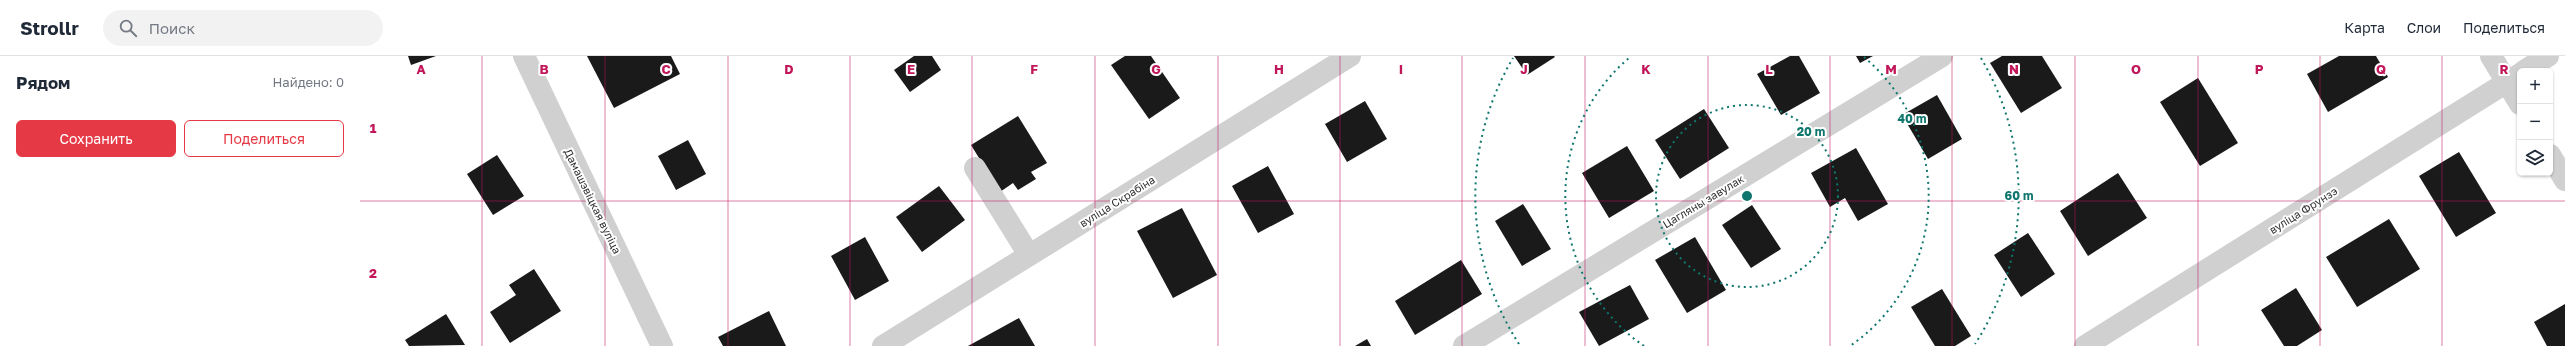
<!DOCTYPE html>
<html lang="ru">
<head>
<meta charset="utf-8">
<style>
  :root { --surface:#fff; --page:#f2f2f3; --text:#1f2937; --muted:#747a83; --line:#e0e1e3; --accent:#e63946 }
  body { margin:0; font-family:"Golos Text",sans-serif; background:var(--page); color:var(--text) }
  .controls { position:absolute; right:12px; top:12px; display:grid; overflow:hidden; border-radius:6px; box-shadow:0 1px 3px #0004 }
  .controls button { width:36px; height:36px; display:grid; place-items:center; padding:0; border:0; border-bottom:1px solid var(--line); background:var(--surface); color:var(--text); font:20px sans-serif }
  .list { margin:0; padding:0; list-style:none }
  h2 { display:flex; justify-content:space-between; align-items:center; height:52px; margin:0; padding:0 16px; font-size:17px }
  h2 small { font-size:13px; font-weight:400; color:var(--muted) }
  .actions { display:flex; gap:8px; padding:12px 16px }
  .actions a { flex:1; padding:9px 0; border:1px solid var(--accent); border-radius:6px; text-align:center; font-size:14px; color:var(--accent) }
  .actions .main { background:var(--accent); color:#fff }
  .icon { flex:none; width:22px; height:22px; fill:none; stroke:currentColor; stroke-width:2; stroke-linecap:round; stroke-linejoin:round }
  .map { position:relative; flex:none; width:2205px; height:290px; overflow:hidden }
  header { display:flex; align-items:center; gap:24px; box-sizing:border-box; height:56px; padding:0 20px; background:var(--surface); border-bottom:1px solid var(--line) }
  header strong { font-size:19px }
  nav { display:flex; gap:22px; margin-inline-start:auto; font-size:14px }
  .search { width:280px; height:36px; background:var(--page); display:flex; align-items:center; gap:10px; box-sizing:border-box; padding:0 14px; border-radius:22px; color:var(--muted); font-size:15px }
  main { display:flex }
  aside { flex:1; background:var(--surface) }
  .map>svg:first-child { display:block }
  .building { fill:#1a1a1a }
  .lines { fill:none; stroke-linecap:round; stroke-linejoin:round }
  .minor { stroke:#d0d0d0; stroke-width:22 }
  .grid { fill:none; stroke:#c2185b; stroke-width:1; stroke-opacity:0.55 }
  .ring { fill:none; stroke:#0f766e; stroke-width:2; stroke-dasharray:2 4 }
  .labels { text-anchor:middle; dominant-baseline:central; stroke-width:4; stroke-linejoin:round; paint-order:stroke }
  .street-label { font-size:11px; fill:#333; stroke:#fff }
  .grid-label { font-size:13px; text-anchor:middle; font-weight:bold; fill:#c2185b; stroke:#fff; stroke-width:4; stroke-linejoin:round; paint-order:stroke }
  .centre { fill:#0f766e; stroke:#fff; stroke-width:2 }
  .ring-label { font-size:12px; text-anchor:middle; font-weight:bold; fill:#0f766e; stroke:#fff; stroke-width:4; stroke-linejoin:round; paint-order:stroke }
</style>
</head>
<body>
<header>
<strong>Strollr</strong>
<div class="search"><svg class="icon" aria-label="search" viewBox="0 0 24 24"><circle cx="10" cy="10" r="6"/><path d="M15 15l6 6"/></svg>Поиск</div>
<nav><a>Карта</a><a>Слои</a><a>Поделиться</a></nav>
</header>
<main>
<aside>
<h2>Рядом<small>Найдено: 0</small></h2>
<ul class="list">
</ul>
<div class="actions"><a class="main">Сохранить</a><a>Поделиться</a></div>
</aside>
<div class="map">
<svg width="2205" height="290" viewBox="0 0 2205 290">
  <rect width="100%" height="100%" fill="#fff"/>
  <g class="building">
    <polygon points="48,0 76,0 51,9"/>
    <polygon points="227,0 311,0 320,18 254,52"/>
    <polygon points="554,0 572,0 581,14 550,36 534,14"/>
    <polygon points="765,0 791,0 820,42 789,63 751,9"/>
    <polygon points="1154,0 1194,0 1195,1 1167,19"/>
    <polygon points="1430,0 1439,0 1460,37 1421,59 1397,18"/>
    <polygon points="1496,0 1513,0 1500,7"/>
    <polygon points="1642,0 1682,0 1702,32 1661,57 1630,7"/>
    <polygon points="1979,0 2016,0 2028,21 1968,56 1947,18"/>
    <polygon points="1838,22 1878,87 1840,110 1800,46"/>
    <polygon points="1577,39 1602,83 1568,103 1542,59"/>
    <polygon points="1005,45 1027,83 987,106 965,68"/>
    <polygon points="1344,53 1369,92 1320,123 1295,84"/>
    <polygon points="658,60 687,107 671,116 676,123 658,134 653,127 640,136 611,89"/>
    <polygon points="328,84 346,118 316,134 298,100"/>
    <polygon points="1267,90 1294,135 1249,162 1222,117"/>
    <polygon points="1496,92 1528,148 1498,165 1485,142 1470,151 1451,117"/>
    <polygon points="2099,96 2136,157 2096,181 2059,120"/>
    <polygon points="137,99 164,140 133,159 107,118"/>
    <polygon points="908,110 934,158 898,177 872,130"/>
    <polygon points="1758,117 1787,162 1728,200 1700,155"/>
    <polygon points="579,130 605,164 562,196 536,161"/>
    <polygon points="1163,148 1191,193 1162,210 1135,165"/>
    <polygon points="1392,149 1421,193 1391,212 1362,169"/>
    <polygon points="822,152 857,219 813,242 777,175"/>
    <polygon points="2029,163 2060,213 1997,251 1966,201"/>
    <polygon points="1668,177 1695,218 1661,241 1634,199"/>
    <polygon points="505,181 529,225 495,244 471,200"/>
    <polygon points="1335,181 1366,234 1327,257 1295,204"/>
    <polygon points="1101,204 1122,238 1055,279 1035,245"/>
    <polygon points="174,213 201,255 150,287 130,256 156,239 149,229"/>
    <polygon points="1270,229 1289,263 1239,290 1219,256"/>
    <polygon points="1936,232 1962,274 1937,290 1924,290 1901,254"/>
    <polygon points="1582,233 1611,280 1595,290 1575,290 1551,251"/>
    <polygon points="2205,248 2205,290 2187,290 2174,266"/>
    <polygon points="409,255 426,290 363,290 358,281"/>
    <polygon points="86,258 105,289 49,290 45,284"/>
    <polygon points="659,262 675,290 608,290"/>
    <polygon points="1007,283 1011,290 995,290"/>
  </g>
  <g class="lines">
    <g class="minor">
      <polyline points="164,0 302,290"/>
      <polyline points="2131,0 2160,48"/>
      <polyline points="2164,15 2188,0"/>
      <polyline points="2190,99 2205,124"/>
      <polyline points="615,112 669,199"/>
      <polyline points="523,290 990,0"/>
      <polyline points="1104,290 1582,0"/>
      <polyline points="1725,290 2160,18"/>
    </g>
  </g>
  <path class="grid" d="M122,0V290M245,0V290M368,0V290M490,0V290M612,0V290M735,0V290M858,0V290M980,0V290M1102,0V290M1225,0V290M1348,0V290M1470,0V290M1592,0V290M1715,0V290M1838,0V290M1960,0V290M2082,0V290M0,145H2205"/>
  <g class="ring">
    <circle cx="1387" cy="140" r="91"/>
    <path d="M1284 290A182 182 0 0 1 1270 1M1504 1A182 182 0 0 1 1490 290"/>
    <path d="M1159 288A272 272 0 0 1 1153 2M1621 2A272 272 0 0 1 1615 288"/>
  </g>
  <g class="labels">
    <g class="street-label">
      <text transform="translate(233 145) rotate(64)">Дамашэвіцкая вуліца</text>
      <text transform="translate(757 145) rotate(-32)">вуліца Скрабіна</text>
      <text transform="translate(1343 145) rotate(-31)">Цагляны завулак</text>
      <text transform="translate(1943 154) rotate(-32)">вуліца Фрунзэ</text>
    </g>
  </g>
  <g class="grid-label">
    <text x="61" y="18">A</text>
    <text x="184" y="18">B</text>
    <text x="306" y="18">C</text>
    <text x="429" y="18">D</text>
    <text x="551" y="18">E</text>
    <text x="674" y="18">F</text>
    <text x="796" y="18">G</text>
    <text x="919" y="18">H</text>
    <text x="1041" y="18">I</text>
    <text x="1164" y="18">J</text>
    <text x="1286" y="18">K</text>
    <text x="1409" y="18">L</text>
    <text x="1531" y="18">M</text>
    <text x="1654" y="18">N</text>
    <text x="1776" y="18">O</text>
    <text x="1899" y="18">P</text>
    <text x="2021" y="18">Q</text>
    <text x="2144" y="18">R</text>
    <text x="13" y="77">1</text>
    <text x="13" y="222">2</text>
  </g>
  <circle cx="1387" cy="140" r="6" class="centre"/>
  <g class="ring-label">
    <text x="1552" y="67">40 m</text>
    <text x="1451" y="80">20 m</text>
    <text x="1659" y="144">60 m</text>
  </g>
</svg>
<div class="controls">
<button>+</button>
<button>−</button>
<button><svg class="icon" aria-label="layers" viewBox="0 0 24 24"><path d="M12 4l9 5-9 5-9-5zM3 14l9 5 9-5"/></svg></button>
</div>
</div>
</main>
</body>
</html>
